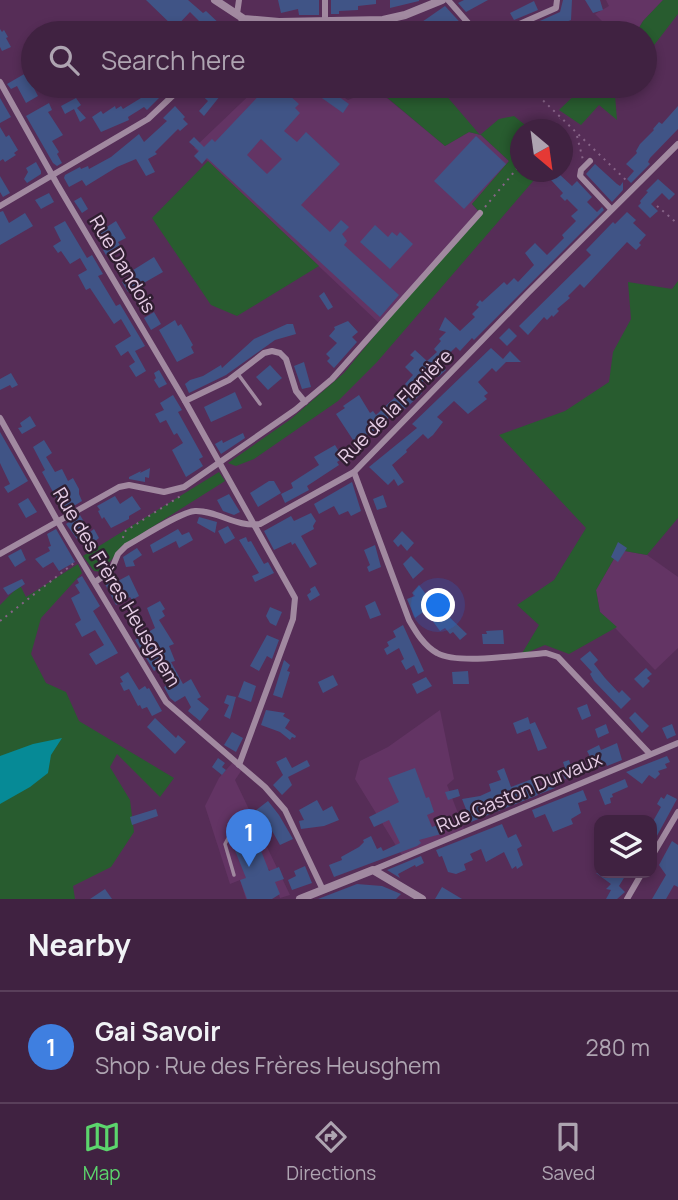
<!DOCTYPE html>
<html lang="en">
<head>
<meta charset="utf-8">
<style>
  :root { --surface:#402241; --page:#472a48; --text:#f1f3f6; --muted:#aea4b1; --line:#593f5a; --accent:#5cd56d }
  body { margin:0; font-family:Manrope,sans-serif; background:var(--page); color:var(--text) }
  .controls { position:absolute; right:21px; bottom:21px; display:grid; overflow:hidden; border-radius:14px; box-shadow:0 4px 10px #0003 }
  .controls button { width:63px; height:63px; display:grid; place-items:center; padding:0; border:0; border-bottom:2px solid var(--line); background:var(--surface); color:var(--text); font:35px sans-serif }
  .compass { position:absolute; left:510px; top:119px; width:63px; height:63px; border-radius:50%; background:var(--surface); box-shadow:0 4px 10px #0003; rotate:151deg }
  .you { position:absolute; left:439px; top:606px; width:24px; height:24px; margin:-18px; border:5px solid #fff; border-radius:50%; background:#1a73e8; box-shadow:0 0 0 10px #1a73e833 }
  .badge { display:grid; place-items:center; width:46px; height:46px; border-radius:50%; background:var(--accent); color:#fff; font-size:23px; font-weight:700 }
  .pin { position:absolute; translate:-50% -58px; filter:drop-shadow(0 2px 4px #0008) }
  .pin::after { content:''; position:absolute; top:37px; width:24px; height:21px; background:inherit; clip-path:polygon(0 0,100% 0,50% 100%) }
  .list { margin:0; padding:0; list-style:none }
  h2 { display:flex; justify-content:space-between; align-items:center; height:91px; margin:0; padding:0 28px; font-size:30px }
  h2 small { font-size:23px; font-weight:400; color:var(--muted) }
  .list li { display:grid; grid-template-columns:46px 1fr auto; gap:21px; align-items:center; box-sizing:border-box; height:112px; padding:0 28px; border-top:2px solid var(--line) }
  .list b { display:block; font-size:26px; white-space:nowrap }
  .list p { margin:0; font-size:23px; white-space:nowrap; color:var(--muted) }
  .list em { font-size:23px; font-style:normal; color:var(--muted) }
  .icon { flex:none; width:38px; height:38px; fill:none; stroke:currentColor; stroke-width:2; stroke-linecap:round; stroke-linejoin:round }
  .map { position:relative; flex:none; width:678px; height:899px; overflow:hidden }
  .search { position:absolute; background:var(--surface); box-shadow:0 4px 10px #0003; left:21px; right:21px; top:21px; height:77px; display:flex; align-items:center; gap:18px; box-sizing:border-box; padding:0 24px; border-radius:38px; color:var(--muted); font-size:26px }
  .sheet { height:203px; background:var(--surface) }
  nav { display:flex; justify-content:space-around; align-items:center; box-sizing:border-box; height:98px; border-top:2px solid var(--line); background:var(--surface); font-size:19px; color:var(--muted) }
  nav a { display:grid; justify-items:center; gap:4px }
  nav .on { color:var(--accent) }
  .map>svg:first-child { display:block }
  .built { fill:#633464 }
  .green { fill:#285c2f }
  .water { fill:#068a96 }
  .building { fill:#405486; fill-rule:evenodd }
  .lines { fill:none; stroke-linecap:round; stroke-linejoin:round }
  .path { stroke:#876488; stroke-width:2; stroke-dasharray:2 5; stroke-linecap:butt }
  .service { stroke:#a189a0; stroke-width:3.5 }
  .minor { stroke:#a189a0; stroke-width:6 }
  .tertiary { stroke:#a189a0; stroke-width:8 }
  .labels { text-anchor:middle; dominant-baseline:central; stroke-width:5; stroke-linejoin:round; paint-order:stroke }
  .street-label { font-size:19px; fill:#e6cde6; stroke:#301e31 }
</style>
</head>
<body>
<div class="map">
<svg width="678" height="899" viewBox="0 0 678 899">
  <rect width="100%" height="100%" fill="#562d57"/>
  <g class="built">
    <polygon points="606,0 663,0 643,21 636,33 614,33 595,14 609,6"/>
    <polygon points="259,86 327,86 348,100 376,89 445,146 469,132 481,135 509,161 472,204 480,213 380,324 194,148"/>
    <polygon points="619,550 647,555 678,577 678,648 655,670 600,612 596,590"/>
    <polygon points="440,710 454,779 447,785 465,831 403,857 355,779 360,761 388,747"/>
    <polygon points="234,761 243,768 235,780 290,895 280,898 269,869 259,874 270,899 246,899 240,880 230,884 205,806 219,778"/>
  </g>
  <g class="green">
    <polygon points="663,0 678,0 678,14 645,57 645,33 636,33 643,21"/>
    <polygon points="391,86 438,86 480,135 499,119 514,116 530,129 520,130 520,172 541,172 377,362 338,401 254,459 236,466 228,463 291,419 344,373 402,302 482,215 472,204 509,161 481,135 469,132 445,146 384,95"/>
    <polygon points="584,86 622,86 615,95 617,120 599,105 581,125 559,110"/>
    <polygon points="208,161 319,266 237,316 211,305 152,218"/>
    <polygon points="678,281 678,518 647,555 619,550 596,590 600,612 617,627 569,654 545,645 521,655 539,625 517,605 554,580 586,528 499,435 565,411 609,382 613,352 631,319 628,282 672,289"/>
    <polygon points="219,472 225,481 122,546 102,572 94,571 83,556"/>
    <polygon points="78,564 82,573 41,618 31,654 46,683 66,692 79,721 174,778 160,797 117,754 110,767 130,800 134,832 111,867 73,886 75,899 0,899 0,605 20,585 26,597"/>
  </g>
  <polygon class="water" points="62,738 51,755 48,773 30,787 0,804 0,756 33,744"/>
  <g class="building">
    <polygon points="146,0 188,0 203,13 206,11 224,28 219,33 211,33 190,12 175,28"/>
    <polygon points="278,0 319,0 319,15 299,15 298,9 281,13"/>
    <polygon points="331,0 376,0 376,4 358,6 358,10 339,11 339,14 331,14"/>
    <polygon points="390,0 419,0 419,1 390,8"/>
    <polygon points="464,0 488,0 466,12 458,3"/>
    <polygon points="563,0 572,0 571,20 556,26 558,30 550,33 537,33 533,24 560,12"/>
    <polygon points="585,0 600,0 603,10 593,13"/>
    <polygon points="534,1 538,10 514,20 510,13"/>
    <polygon points="445,6 466,29 461,33 406,33"/>
    <polygon points="251,26 257,27 262,33 239,33"/>
    <polygon points="0,29 2,32 4,30 8,37 6,38 11,47 2,51 0,47"/>
    <polygon points="26,73 38,96 26,103 17,86 11,89 7,84"/>
    <polygon points="149,86 171,86 147,110 144,107 128,117 129,120 101,132 92,117 101,111 103,114 115,106 116,109 121,106 123,109 141,98 139,97"/>
    <polygon points="192,86 228,86 204,116 199,111 208,101"/>
    <path d="M268,86H279L299,104L295,108L300,113L284,131L297,142L306,132L340,164L301,205L330,232L341,220L349,227L342,234L347,241L344,245L399,295L380,317L207,158L202,164L194,156L199,151L189,142L194,137L204,147L212,139L215,142ZM261,139L282,159L267,174L247,155Z"/>
    <polygon points="305,86 324,86 349,104 343,113"/>
    <polygon points="441,86 458,86 452,91 455,94 450,98"/>
    <polygon points="0,98 11,117 0,123"/>
    <polygon points="76,98 81,105 77,108 86,118 80,122 74,109 65,114 61,106"/>
    <polygon points="49,103 52,110 48,112 63,135 52,141 59,152 57,154 62,163 57,166 53,163 26,116"/>
    <polygon points="175,106 185,117 183,119 188,124 180,131 178,129 155,152 157,154 148,159 155,172 146,176 136,159 117,167 86,186 82,180 69,187 64,178 65,175 80,167 81,169 88,166 89,169 111,157 139,134 144,142 167,121 163,118"/>
    <polygon points="678,106 678,129 650,158 648,162 650,164 631,183 627,179 634,171 626,164 637,153 636,151 640,144 654,130 653,129 659,122 662,124"/>
    <polygon points="0,127 6,137 9,135 18,150 14,153 16,155 5,162 3,159 0,161"/>
    <polygon points="476,136 506,164 464,209 434,181"/>
    <polygon points="36,162 41,171 41,174 27,183 24,179 28,172 26,168"/>
    <polygon points="595,164 617,184 620,186 623,182 623,190 612,202 586,174"/>
    <polygon points="558,173 572,186 577,181 592,197 587,202 597,212 602,207 604,210 474,340 472,338 460,351 456,347 439,363 446,370 438,377 433,372 417,388 422,393 405,409 403,407 396,414 394,412 381,426 355,443 336,414 345,408 343,406 359,395 370,413 373,411 376,415 407,386 405,384 413,375 405,367 414,358 410,355 415,350 427,361 437,352 434,349 441,341 439,339 446,332 439,330 445,317 460,331 475,317 472,314 479,307 476,305 480,300 482,302 504,282 507,285 514,278 518,282 534,265 525,253 535,243 547,255 564,238 562,235 576,221 571,216 578,210 567,199 565,201 560,196 563,193 551,180"/>
    <polygon points="0,176 10,193 3,197 0,192"/>
    <polygon points="658,179 675,194 669,200 662,193 651,204 658,211 650,218 638,206 641,203 640,201 648,192 646,191"/>
    <polygon points="49,193 54,202 41,209 35,200"/>
    <polygon points="81,197 88,209 82,213 74,201"/>
    <polygon points="3,211 9,223 25,213 33,226 0,245 0,212"/>
    <polygon points="627,212 636,220 633,223 646,235 639,243 641,245 636,250 627,242 584,288 580,284 568,296 570,298 557,309 559,311 553,317 552,315 547,320 544,317 528,335 519,326 591,255 586,250 613,222 615,224"/>
    <polygon points="65,221 87,258 92,255 103,274 98,276 116,306 120,304 145,346 135,351 146,371 136,377 129,366 135,362 128,351 121,356 115,346 131,336 121,319 114,324 90,288 86,290 78,275 87,270 80,258 70,264 61,251 58,253 53,246 61,241 54,227"/>
    <polygon points="116,221 126,238 118,242 121,247 106,255 103,250 108,247 99,232"/>
    <polygon points="375,225 388,237 392,232 397,236 400,232 413,244 390,269 360,242"/>
    <polygon points="154,257 163,272 128,292 122,282 132,276 130,272"/>
    <polygon points="324,292 333,307 328,310 319,296"/>
    <polygon points="154,312 161,324 151,330 144,318"/>
    <polygon points="175,320 178,326 181,324 193,345 191,347 194,353 177,362 159,330"/>
    <polygon points="348,321 358,332 352,337 357,342 334,368 327,361 330,358 326,354 337,343 329,336 335,329 334,327"/>
    <polygon points="287,324 293,324 296,334 275,340 226,375 189,393 185,384 190,380 203,376 221,365 222,368 254,339"/>
    <polygon points="509,328 517,336 507,346 499,338"/>
    <polygon points="491,348 503,359 510,351 521,362 506,362 496,372 492,368 478,382 488,393 484,396 487,399 468,414 454,401 437,417 443,422 433,435 428,439 423,434 406,450 407,452 392,465 404,482 398,486 394,479 388,485 369,467 417,428 412,424"/>
    <polygon points="304,362 311,387 302,389 294,366"/>
    <polygon points="270,365 282,378 268,390 256,377"/>
    <polygon points="159,370 167,384 159,388 154,380 156,378 154,373"/>
    <polygon points="11,373 18,385 12,388 10,385 0,390 0,379"/>
    <polygon points="235,392 242,408 211,422 204,407"/>
    <polygon points="173,395 182,410 178,412 203,457 199,459 203,466 186,477 172,450 183,443 177,433 174,435 166,420 160,423 155,414 164,410 160,403"/>
    <polygon points="30,416 36,426 22,434 18,428 22,427 20,423"/>
    <polygon points="0,432 28,481 8,493 4,487 10,484 0,463"/>
    <polygon points="243,433 245,438 221,454 215,444 222,440 223,443"/>
    <polygon points="44,440 52,453 46,457 55,472 62,469 68,481 73,478 79,489 79,494 82,501 64,512 42,472 45,470 33,447"/>
    <polygon points="335,445 343,458 337,462 339,465 307,486 309,490 285,503 281,494 293,488 291,483 319,465 314,457"/>
    <polygon points="150,468 149,478 145,477 145,482 129,479 129,477 141,471 140,473"/>
    <polygon points="269,481 274,481 281,493 258,507 250,493"/>
    <polygon points="352,482 361,511 351,516 348,511 339,515 334,506 319,514 314,504"/>
    <polygon points="229,494 240,512 234,515 223,511 217,500"/>
    <polygon points="383,495 387,507 377,510 373,499"/>
    <polygon points="115,496 120,504 132,496 141,509 129,516 129,519 111,528 104,517 102,519 98,511 100,510 97,506"/>
    <polygon points="28,498 37,512 26,518 18,504"/>
    <polygon points="311,513 316,521 313,526 314,529 301,536 317,564 310,568 295,543 292,545 291,542 274,550 264,531 291,516 294,521"/>
    <polygon points="80,515 90,532 94,529 99,538 89,546 84,538 77,539 66,524"/>
    <polygon points="199,517 217,522 215,533 197,523"/>
    <polygon points="228,526 235,538 225,544 218,531"/>
    <polygon points="56,529 75,562 59,571 53,562 43,568 35,559 50,551 48,547 51,546 47,534"/>
    <polygon points="178,529 182,535 189,532 193,540 179,548 176,541 153,553 150,545"/>
    <polygon points="402,531 414,543 407,551 401,544 398,547 393,541"/>
    <polygon points="246,537 248,542 251,541 264,564 268,562 274,573 255,582 252,576 259,573 239,540"/>
    <polygon points="618,542 627,548 618,562 611,557"/>
    <polygon points="375,545 381,567 369,572 367,567 370,565 364,550"/>
    <polygon points="137,548 142,555 133,561 135,566 126,567 123,557"/>
    <polygon points="21,549 26,560 15,567 8,556"/>
    <polygon points="411,556 424,569 413,579 403,564"/>
    <polygon points="129,575 139,596 132,600 130,597 116,605 105,584 113,578 116,582"/>
    <polygon points="82,576 100,606 93,611 118,653 96,665 89,654 104,645 95,630 82,637 75,624 81,620 71,598 80,593 75,585 79,583 77,579"/>
    <polygon points="22,579 25,584 8,595 3,588"/>
    <polygon points="419,585 440,613 444,612 467,634 460,640 453,632 450,634 445,628 440,631 432,620 434,618 427,609 415,618 407,599 415,596 412,593"/>
    <polygon points="315,586 320,595 310,601 307,595 311,592 310,589"/>
    <polygon points="160,601 165,609 162,611 165,616 159,620 174,644 169,646 175,661 171,662 183,684 191,679 201,697 197,699 209,709 200,721 188,711 191,707 185,696 175,702 170,698 164,687 173,682 163,666 154,671 135,640 155,628 147,608"/>
    <polygon points="375,601 381,615 370,619 365,606"/>
    <polygon points="270,607 282,612 276,626 270,623 266,616"/>
    <polygon points="403,625 424,671 418,674 414,665 406,670 401,661 404,659 399,648 387,655 384,649 389,646 387,642 396,637 393,631"/>
    <polygon points="503,630 504,644 483,644 482,634 487,634 486,631"/>
    <polygon points="267,635 279,640 272,659 267,656 259,671 250,666"/>
    <polygon points="590,651 598,660 594,664 605,678 619,693 622,690 631,699 621,709 594,681 590,674 592,672 580,659"/>
    <polygon points="284,660 290,665 287,671 290,672 282,698 273,695"/>
    <polygon points="646,668 652,674 647,678 650,681 643,688 634,679"/>
    <polygon points="468,671 469,684 453,684 452,672"/>
    <polygon points="128,672 139,690 145,686 147,689 149,688 162,711 152,716 147,707 142,709 140,705 138,706 129,689 124,691 120,683 123,682 120,677"/>
    <polygon points="333,675 338,685 323,693 318,682"/>
    <polygon points="426,677 432,686 417,694 412,684"/>
    <polygon points="244,681 256,686 251,702 238,697"/>
    <polygon points="227,695 236,697 230,719 224,716 229,705 224,703"/>
    <polygon points="587,704 591,716 582,720 577,708"/>
    <polygon points="266,710 285,713 283,716 290,720 285,728 296,736 295,738 292,737 290,740 280,732 261,725"/>
    <polygon points="635,712 649,726 642,733 629,718"/>
    <polygon points="528,717 530,724 535,722 547,748 538,751 530,729 517,734 513,723"/>
    <polygon points="155,718 176,738 178,735 186,742 175,754 147,727"/>
    <polygon points="606,724 609,733 598,738 595,729"/>
    <polygon points="672,724 676,735 667,739 662,728"/>
    <polygon points="232,732 243,738 236,752 224,745"/>
    <polygon points="617,743 622,760 607,766 606,763 596,768 587,751 599,745 601,750"/>
    <polygon points="667,756 670,762 665,764 667,768 658,771 660,774 655,779 649,775 642,784 626,772"/>
    <polygon points="286,757 292,768 307,760 310,766 288,777 292,785 282,795 273,785 283,775 276,762"/>
    <polygon points="218,758 225,763 222,767 226,770 222,775 212,767"/>
    <polygon points="569,760 571,766 578,763 582,772 565,779 561,770 565,768 563,762"/>
    <polygon points="415,768 426,798 429,797 434,812 427,815 432,827 438,825 441,834 419,840 421,843 417,846 334,877 329,865 342,860 341,857 359,847 364,842 363,840 371,836 377,849 381,847 383,851 400,843 389,820 374,827 369,817 399,802 388,778"/>
    <polygon points="504,768 511,787 532,779 538,795 471,822 462,799 480,796 491,791 489,784 501,780 497,771"/>
    <polygon points="549,774 555,788 540,794 538,790 547,786 543,776"/>
    <polygon points="625,779 628,787 612,794 613,797 610,798 611,803 605,805 599,790"/>
    <polygon points="458,789 460,796 448,800 445,792"/>
    <polygon points="583,790 587,800 578,803 581,813 571,819 573,824 553,832 545,814 535,818 532,810"/>
    <polygon points="667,794 677,799 652,845 652,823 661,807 657,804 661,797 664,799"/>
    <polygon points="317,800 323,811 332,806 339,820 324,826 301,829 299,821 304,820 299,810"/>
    <polygon points="268,801 279,815 293,839 280,845 271,829 257,819 254,821 251,814"/>
    <polygon points="156,809 158,816 132,825 130,817"/>
    <polygon points="502,824 508,838 516,834 522,846 517,849 523,865 517,869 516,866 512,869 504,852 486,862 481,849 470,854 473,860 464,864 466,870 456,874 448,872 442,856 439,857 436,850"/>
    <polygon points="254,833 269,871 279,867 284,879 275,882 280,894 272,899 247,899 240,880 246,878 234,848 238,846 236,841"/>
    <polygon points="672,841 678,845 678,887 674,885 666,899 652,899 666,875 659,865"/>
    <polygon points="421,856 424,863 416,867 415,865 398,874 400,878 387,870"/>
    <polygon points="305,866 312,883 292,890 288,880 296,876 294,871"/>
    <polygon points="596,873 627,873 619,886 625,892 617,899 606,899 611,890 606,889 611,884"/>
    <polygon points="357,884 382,886 401,894 396,899 318,899"/>
    <polygon points="442,887 462,899 435,899"/>
    <polygon points="105,889 112,899 90,899"/>
  </g>
  <g class="lines">
    <g class="path">
      <polyline points="528,86 628,182"/>
      <polyline points="551,130 560,119"/>
      <polyline points="577,136 583,160"/>
      <polyline points="657,206 678,224"/>
      <polyline points="485,207 520,165"/>
      <polyline points="123,538 124,532 182,495"/>
      <polyline points="0,621 74,563"/>
    </g>
    <g class="service">
      <polyline points="238,374 260,404"/>
      <polyline points="232,831 225,844 234,875"/>
    </g>
    <g class="minor">
      <polyline points="325,0 325,21"/>
      <polyline points="448,0 477,33"/>
      <polyline points="237,14 239,0"/>
      <polyline points="231,33 244,19"/>
      <polyline points="372,33 383,20"/>
      <polyline points="499,33 556,8 557,0"/>
      <polyline points="0,82 57,184 185,401 295,598 293,619 239,765"/>
      <polyline points="590,161 581,170 580,176 611,209"/>
      <polyline points="0,206 148,119 183,86"/>
      <polyline points="185,401 229,380 264,353 272,351 280,353 286,359 296,391 305,402"/>
      <polyline points="0,418 58,522 166,702 265,787 285,810 323,890"/>
      <path d="M354,472L409,620C416,632 424,646 437,653C458,665 520,655 546,653L558,657L650,754"/>
      <polyline points="0,554 119,487 129,485 164,492 184,487 295,410 332,379 480,213"/>
      <path d="M95,582L111,571L118,554L126,546C141,538 180,512 195,511C217,510 237,528 260,524L354,472L528,293L678,144"/>
      <polyline points="652,856 678,812"/>
      <polyline points="373,870 678,743"/>
      <polyline points="627,899 642,873"/>
    </g>
    <g class="tertiary">
      <polyline points="215,0 244,19 279,22 383,20 405,15 442,0"/>
      <polyline points="300,899 373,870 422,899"/>
    </g>
  </g>
  <g class="labels">
    <g class="street-label">
      <text transform="translate(123 264) rotate(59)">Rue Dandois</text>
      <text transform="translate(395 406) rotate(-45)">Rue de la Flanière</text>
      <text transform="translate(117 587) rotate(59)">Rue des Frères Heusghem</text>
      <text transform="translate(519 792) rotate(-23)">Rue Gaston Durvaux</text>
    </g>
  </g>
</svg>
<div class="controls">
<button><svg class="icon" aria-label="layers" viewBox="0 0 24 24"><path d="M12 4l9 5-9 5-9-5zM3 14l9 5 9-5"/></svg></button>
</div>
<svg class="compass" viewBox="-18 -18 36 36"><path d="M0-13l5 13h-10z" fill="#e53935"/><path d="M0 13l5-13h-10z" fill="#aea4b1"/></svg>
<div class="you"></div>
<div class="pin badge" style="left:249px;top:867px;background:#3f7fe0">1</div>
<div class="search"><svg class="icon" aria-label="search" viewBox="0 0 24 24"><circle cx="10" cy="10" r="6"/><path d="M15 15l6 6"/></svg>Search here</div>
</div>
<section class="sheet">
<h2>Nearby<small></small></h2>
<ul class="list">
<li><span class="badge" style="background:#3f7fe0">1</span><div><b>Gai Savoir</b><p>Shop · Rue des Frères Heusghem</p></div><em>280 m</em></li>
</ul>
</section>
<nav>
<a class="on"><svg class="icon" aria-label="map" viewBox="0 0 24 24"><path d="M3 6l6-2 6 2 6-2v14l-6 2-6-2-6 2zM9 4v14M15 6v14"/></svg>Map</a>
<a><svg class="icon" aria-label="directions" viewBox="0 0 24 24"><path d="M12 3l9 9-9 9-9-9zM9 14v-3h6M13 9l2 2-2 2"/></svg>Directions</a>
<a><svg class="icon" aria-label="saved" viewBox="0 0 24 24"><path d="M7 4h10v16l-5-4-5 4z"/></svg>Saved</a>
</nav>
</body>
</html>
